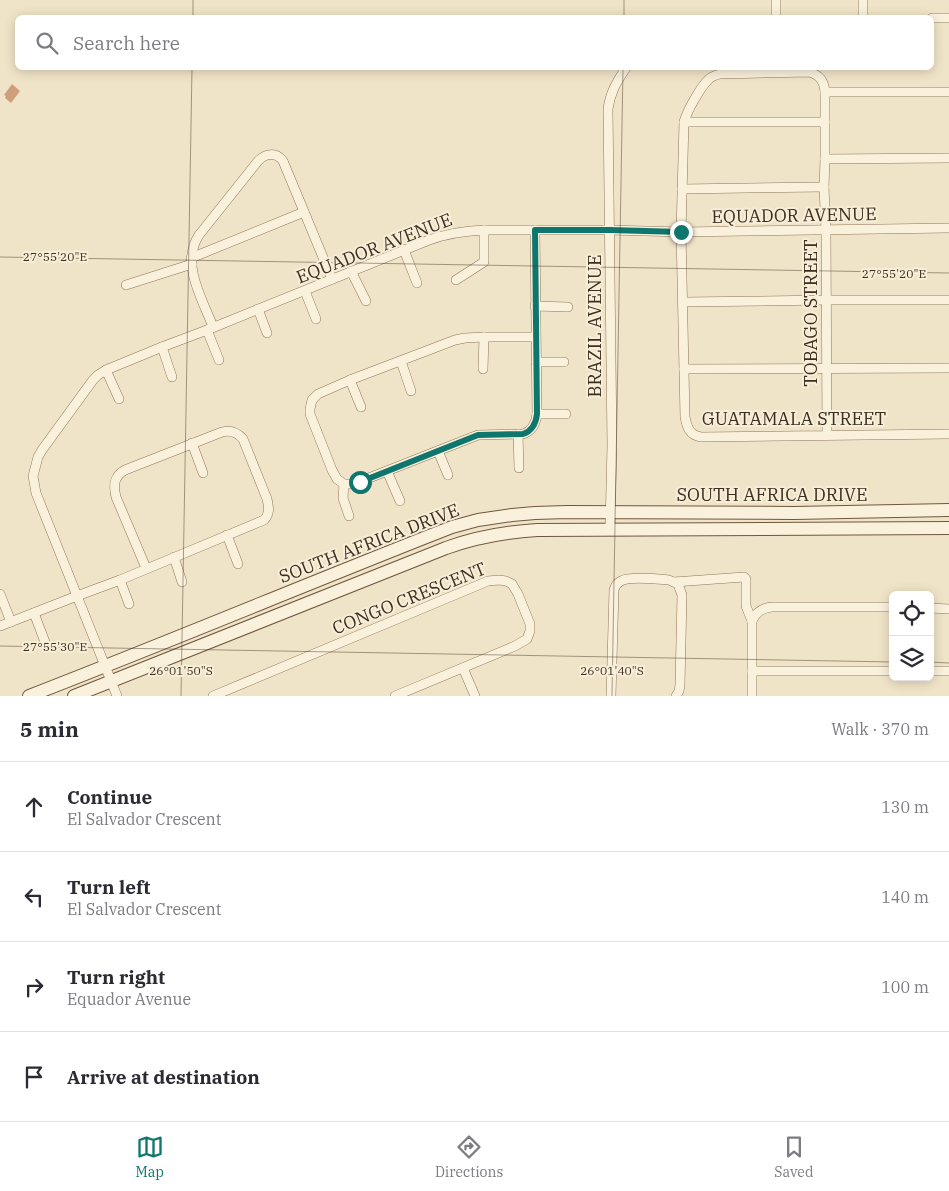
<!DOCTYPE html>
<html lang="en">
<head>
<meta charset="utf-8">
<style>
  :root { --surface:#fff; --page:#f7f7f7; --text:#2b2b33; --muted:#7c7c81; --line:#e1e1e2; --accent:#0f766e }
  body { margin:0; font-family:"IBM Plex Serif",serif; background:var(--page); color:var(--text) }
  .controls { position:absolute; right:15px; bottom:15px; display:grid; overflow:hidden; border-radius:8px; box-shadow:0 2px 12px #0003 }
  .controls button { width:45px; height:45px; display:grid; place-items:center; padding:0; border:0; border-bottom:1px solid var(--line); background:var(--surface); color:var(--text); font:25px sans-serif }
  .stop { position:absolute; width:15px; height:15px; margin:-11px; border:4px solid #0f766e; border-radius:50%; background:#fff }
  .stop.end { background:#0f766e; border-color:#fff; box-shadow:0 1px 5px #0008 }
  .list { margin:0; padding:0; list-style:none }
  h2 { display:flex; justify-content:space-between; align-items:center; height:65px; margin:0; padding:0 20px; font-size:21px }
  h2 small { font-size:16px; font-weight:400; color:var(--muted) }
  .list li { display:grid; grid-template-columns:32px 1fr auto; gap:15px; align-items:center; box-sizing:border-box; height:90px; padding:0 20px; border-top:1px solid var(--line) }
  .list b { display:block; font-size:19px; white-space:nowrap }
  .list p { margin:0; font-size:16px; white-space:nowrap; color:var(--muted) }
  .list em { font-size:16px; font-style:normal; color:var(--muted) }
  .icon { flex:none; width:28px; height:28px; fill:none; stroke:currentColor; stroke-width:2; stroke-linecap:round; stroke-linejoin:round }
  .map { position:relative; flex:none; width:949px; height:696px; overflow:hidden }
  .search { position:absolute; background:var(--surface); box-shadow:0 2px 12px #0003; left:15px; right:15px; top:15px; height:55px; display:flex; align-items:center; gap:12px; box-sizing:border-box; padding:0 18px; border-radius:8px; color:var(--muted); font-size:19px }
  .sheet { height:425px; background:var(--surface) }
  nav { display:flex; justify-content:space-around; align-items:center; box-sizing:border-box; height:70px; border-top:1px solid var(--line); background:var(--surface); font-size:14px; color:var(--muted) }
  nav a { display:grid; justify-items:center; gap:2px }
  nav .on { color:var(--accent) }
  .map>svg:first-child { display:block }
  .building { fill:#cf9f7d }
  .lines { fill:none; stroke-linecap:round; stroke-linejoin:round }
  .street-casing { stroke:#8d765c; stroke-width:10 }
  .secondary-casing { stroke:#6f573f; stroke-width:14 }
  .street { stroke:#faf1dc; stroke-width:9 }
  .secondary { stroke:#faf1dc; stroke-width:12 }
  .route { stroke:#0f766e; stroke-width:6 }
  .ticks { fill:none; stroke:#3d2e20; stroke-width:1; stroke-opacity:0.45 }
  .labels { text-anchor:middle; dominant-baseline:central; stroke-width:4; stroke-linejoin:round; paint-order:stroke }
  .street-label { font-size:18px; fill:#3d2e20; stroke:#f7eed8 }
  .ticks-label { font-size:12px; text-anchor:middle; fill:#3d2e20; stroke:#f7eed8; stroke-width:4; stroke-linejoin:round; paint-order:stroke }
</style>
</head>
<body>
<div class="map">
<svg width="949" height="696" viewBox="0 0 949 696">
  <rect width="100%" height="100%" fill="#f0e4c8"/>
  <polygon class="building" points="12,84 20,91 11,103 5,98 6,96 4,95"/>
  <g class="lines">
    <g class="street-casing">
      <g id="street">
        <polyline points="863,0 863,18"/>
        <polyline points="776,18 776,0"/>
        <polyline points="932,18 949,18"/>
        <polyline points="825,92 949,92"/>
        <polyline points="684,122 825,122"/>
        <polyline points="825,159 949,158"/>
        <polyline points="682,189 824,187"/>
        <path d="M535,230L537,414C536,423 532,431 523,434L478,435L369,478L354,484H344L337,479L332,470L310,414V409L312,400L318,394L350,380L455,340L465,338L484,337H536"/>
        <polyline points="404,250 417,283"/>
        <polyline points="191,258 304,212"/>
        <polyline points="351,271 366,301"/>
        <polyline points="456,280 484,262 484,230"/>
        <polyline points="126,285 192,264"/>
        <polyline points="305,291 316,319"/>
        <polyline points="684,302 827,300 949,300"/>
        <polyline points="535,306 568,307"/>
        <polyline points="258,309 267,333"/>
        <path d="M213,327C203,300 180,264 199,235L258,161C266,153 276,152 283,161L332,279"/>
        <polyline points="207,330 219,360"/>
        <polyline points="162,347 172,377"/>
        <polyline points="401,361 411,391"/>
        <polyline points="536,362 564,362"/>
        <polyline points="483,369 484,337"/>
        <polyline points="684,369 949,368"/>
        <polyline points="106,370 119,399"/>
        <polyline points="350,380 361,407"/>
        <polyline points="537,414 566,414"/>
        <polyline points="518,434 519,468"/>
        <path d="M827,435L826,231L824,187L825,159V92C824,81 820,75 809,72L720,74C716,75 712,76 709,79C701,86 687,111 684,122L681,232L685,417C687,427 689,435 701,437L949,434"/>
        <polyline points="192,443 203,473"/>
        <polyline points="438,451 448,475"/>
        <polyline points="387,471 400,501"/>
        <polyline points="344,484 343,498 349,516"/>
        <path d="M610,529L612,445L608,109C610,93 617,81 626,68"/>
        <polyline points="227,535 238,564"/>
        <polyline points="174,557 182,582"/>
        <polyline points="120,580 129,604"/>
        <polyline points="674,582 744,577 746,579 746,606 752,621"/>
        <polyline points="0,594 11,622"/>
        <polyline points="930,608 949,609"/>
        <polyline points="34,613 45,642"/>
        <path d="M0,626L77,596L120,580L264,520C270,514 269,507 267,499L243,439C237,432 230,430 222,432L125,470C114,476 113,485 116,497L146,568"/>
        <polyline points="463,668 475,696"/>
        <polyline points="752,671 893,671"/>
        <polyline points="930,671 949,671"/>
        <path d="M117,696L36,493L33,476L38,457L42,450L93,380L98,375L106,370L162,347L207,330L429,240C448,233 464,231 484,230H610L681,232L949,228"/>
        <polyline points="213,696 488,581 499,580 506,581 512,584 518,594 530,624 530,631 527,639 515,646 395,696"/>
        <path d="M611,696L614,590C615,586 617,583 621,581C629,576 658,579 669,580L678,584L682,595L680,685L679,691L676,696"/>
        <path d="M752,696V621C756,612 762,608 772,607H893"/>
      </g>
    </g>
    <g class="secondary-casing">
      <g id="secondary">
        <path d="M29,696C163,644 295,589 429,536L452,527L478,520L512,515L535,513L567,512L794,513L949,510"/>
        <path d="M74,696L446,548C476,537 505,532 537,530L949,528"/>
      </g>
    </g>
    <use href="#street" class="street"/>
    <use href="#secondary" class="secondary"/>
  </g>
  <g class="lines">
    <path class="route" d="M360,482L478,435L523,434C532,431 536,423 537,414L535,230H610L681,232"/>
  </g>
  <path class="ticks" d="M193,18V0M624,18V0M0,257L949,273M0,646L893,662M930,662L949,663M181,696L192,68M612,696L623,68"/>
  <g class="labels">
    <g class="street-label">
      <text transform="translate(794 215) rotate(-1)">EQUADOR AVENUE</text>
      <text transform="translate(374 248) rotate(-21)">EQUADOR AVENUE</text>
      <text transform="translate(810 313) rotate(-90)">TOBAGO STREET</text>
      <text transform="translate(594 326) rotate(-90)">BRAZIL AVENUE</text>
      <text x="794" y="418">GUATAMALA STREET</text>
      <text x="772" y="494">SOUTH AFRICA DRIVE</text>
      <text transform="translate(369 543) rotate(-21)">SOUTH AFRICA DRIVE</text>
      <text transform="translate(409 598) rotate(-22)">CONGO CRESCENT</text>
    </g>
  </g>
  <g class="ticks-label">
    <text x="55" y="261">27°55'20"E</text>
    <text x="894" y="278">27°55'20"E</text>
    <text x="55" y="651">27°55'30"E</text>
    <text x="181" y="675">26°01'50"S</text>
    <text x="612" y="675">26°01'40"S</text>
  </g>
</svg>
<div class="controls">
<button><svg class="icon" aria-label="locate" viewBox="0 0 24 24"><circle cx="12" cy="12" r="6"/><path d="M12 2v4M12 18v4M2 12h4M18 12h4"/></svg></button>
<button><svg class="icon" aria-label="layers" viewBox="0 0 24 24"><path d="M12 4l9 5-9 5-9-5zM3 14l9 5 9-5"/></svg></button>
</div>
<div class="stop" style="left:360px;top:482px"></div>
<div class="stop end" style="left:681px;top:232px"></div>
<div class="search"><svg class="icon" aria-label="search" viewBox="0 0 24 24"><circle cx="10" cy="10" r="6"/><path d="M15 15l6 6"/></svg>Search here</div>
</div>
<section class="sheet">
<h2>5 min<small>Walk · 370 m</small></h2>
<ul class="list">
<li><svg class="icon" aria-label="ahead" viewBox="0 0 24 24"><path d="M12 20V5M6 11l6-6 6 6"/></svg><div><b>Continue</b><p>El Salvador Crescent</p></div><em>130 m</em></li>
<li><svg class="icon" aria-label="left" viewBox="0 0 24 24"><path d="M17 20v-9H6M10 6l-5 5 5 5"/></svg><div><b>Turn left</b><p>El Salvador Crescent</p></div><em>140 m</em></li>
<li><svg class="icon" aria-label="right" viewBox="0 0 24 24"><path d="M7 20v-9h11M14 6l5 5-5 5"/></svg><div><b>Turn right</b><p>Equador Avenue</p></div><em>100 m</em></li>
<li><svg class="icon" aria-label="arrive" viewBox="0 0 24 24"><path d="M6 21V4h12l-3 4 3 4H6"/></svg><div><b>Arrive at destination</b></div></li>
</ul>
</section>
<nav>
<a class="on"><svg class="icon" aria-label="map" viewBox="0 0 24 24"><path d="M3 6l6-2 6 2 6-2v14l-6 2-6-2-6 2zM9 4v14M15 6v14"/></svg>Map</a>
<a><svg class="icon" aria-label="directions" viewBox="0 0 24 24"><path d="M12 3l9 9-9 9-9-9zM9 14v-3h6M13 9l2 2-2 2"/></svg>Directions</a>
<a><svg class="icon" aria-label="saved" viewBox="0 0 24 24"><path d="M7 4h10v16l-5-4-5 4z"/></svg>Saved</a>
</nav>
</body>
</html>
